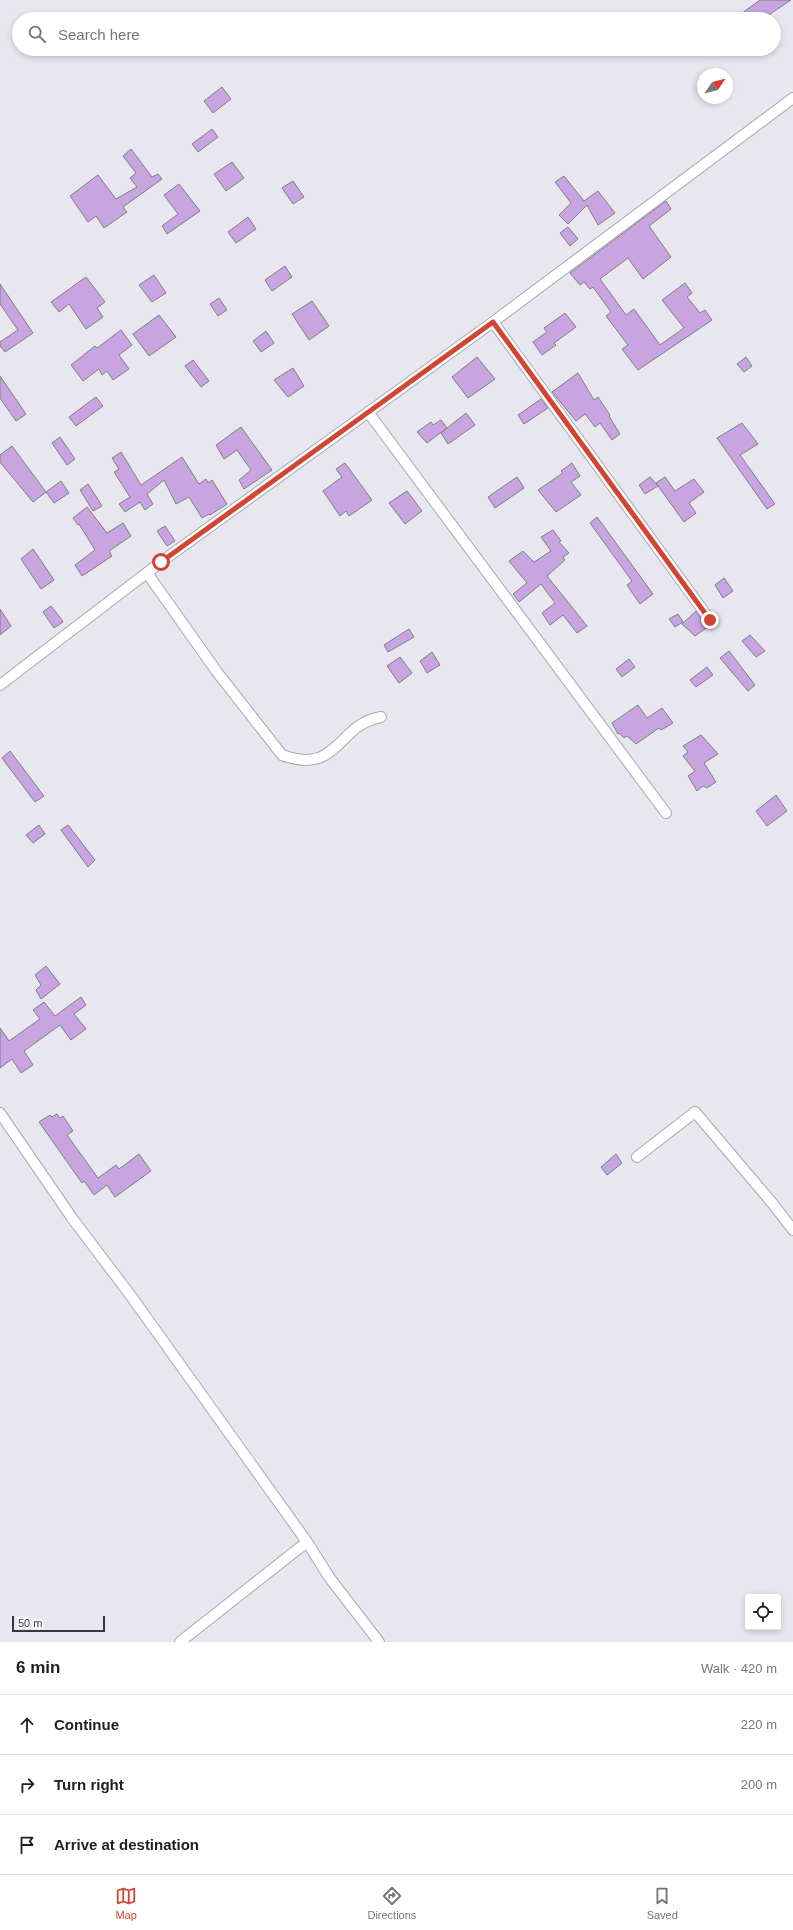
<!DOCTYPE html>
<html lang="en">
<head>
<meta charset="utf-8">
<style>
  :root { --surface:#fff; --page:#f2f2f2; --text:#202124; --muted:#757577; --line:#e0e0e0; --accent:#d24533 }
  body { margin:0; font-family:Helvetica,sans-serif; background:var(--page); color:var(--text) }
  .controls { position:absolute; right:12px; bottom:12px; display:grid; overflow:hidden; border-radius:4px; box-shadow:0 2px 6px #0003 }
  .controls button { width:36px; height:36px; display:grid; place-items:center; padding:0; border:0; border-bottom:1px solid var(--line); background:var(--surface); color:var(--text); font:20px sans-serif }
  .compass { position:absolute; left:697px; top:68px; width:36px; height:36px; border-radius:50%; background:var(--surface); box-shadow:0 2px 6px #0003; rotate:55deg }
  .scale { position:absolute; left:12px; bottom:10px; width:93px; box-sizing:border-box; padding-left:4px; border:2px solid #37373a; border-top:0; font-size:11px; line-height:14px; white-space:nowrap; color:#37373a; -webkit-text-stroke:3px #fff; paint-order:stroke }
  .stop { position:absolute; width:12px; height:12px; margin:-9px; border:3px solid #d24533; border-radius:50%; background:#fff }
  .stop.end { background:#d24533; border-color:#fff; box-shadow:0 1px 4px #0008 }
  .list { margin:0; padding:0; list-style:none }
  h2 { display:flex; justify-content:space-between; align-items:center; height:52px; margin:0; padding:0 16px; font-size:17px }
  h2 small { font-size:13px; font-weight:400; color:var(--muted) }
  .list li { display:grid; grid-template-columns:26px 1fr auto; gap:12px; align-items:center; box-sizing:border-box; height:60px; padding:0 16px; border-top:1px solid var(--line) }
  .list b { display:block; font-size:15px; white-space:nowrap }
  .list em { font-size:13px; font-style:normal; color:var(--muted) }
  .icon { flex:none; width:22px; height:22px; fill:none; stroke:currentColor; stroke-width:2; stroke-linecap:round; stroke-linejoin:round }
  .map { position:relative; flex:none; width:793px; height:1642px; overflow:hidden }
  .search { position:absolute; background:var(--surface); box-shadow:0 2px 6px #0003; left:12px; right:12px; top:12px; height:44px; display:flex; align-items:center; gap:10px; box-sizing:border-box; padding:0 14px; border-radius:22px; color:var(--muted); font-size:15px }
  .sheet { height:232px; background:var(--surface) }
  nav { display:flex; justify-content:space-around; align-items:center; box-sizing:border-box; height:56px; border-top:1px solid var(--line); background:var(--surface); font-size:11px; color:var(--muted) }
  nav a { display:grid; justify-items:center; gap:2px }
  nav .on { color:var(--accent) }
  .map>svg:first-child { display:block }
  .building { fill:#c8a4e1; stroke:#817e84 }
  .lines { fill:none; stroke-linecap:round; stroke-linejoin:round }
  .minor-casing { stroke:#a9a8b0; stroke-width:12 }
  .minor { stroke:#fff; stroke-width:10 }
  .route { stroke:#d24533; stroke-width:5 }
</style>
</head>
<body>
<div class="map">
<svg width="793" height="1642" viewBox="0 0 793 1642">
  <rect width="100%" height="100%" fill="#e8e7ef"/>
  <g class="building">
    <polygon points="760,0 791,0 767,16 766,14 759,19 734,19"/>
    <polygon points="222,87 231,99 213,113 204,101"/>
    <polygon points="212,129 218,137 198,152 192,144"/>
    <polygon points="131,149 152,177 158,174 162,179 123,207 127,212 104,228 96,216 88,222 70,196 98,175 116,199 137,187 130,178 136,173 123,156"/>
    <polygon points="232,162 244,178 226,191 214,174"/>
    <polygon points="564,176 584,201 598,191 615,213 598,225 587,205 568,224 559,215 571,203 555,182"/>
    <polygon points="293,181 304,197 293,204 282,188"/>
    <polygon points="179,184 200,211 167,234 162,226 178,214 164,195"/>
    <polygon points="666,201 671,209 649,226 671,257 643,279 628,258 600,279 626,315 634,309 660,345 684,328 662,300 685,283 692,293 687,297 700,313 705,310 712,320 638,370 622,349 628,345 606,316 611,312 593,287 590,289 584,282 580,285 570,273"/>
    <polygon points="248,217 256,229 236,243 228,232"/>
    <polygon points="568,227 578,239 570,246 560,233"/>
    <polygon points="285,266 292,277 272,291 265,280"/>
    <polygon points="154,275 166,293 152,302 139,285"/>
    <polygon points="86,277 105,302 97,308 103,317 86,329 69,304 59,312 51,302"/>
    <polygon points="0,284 33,333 5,352 0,346 0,342 18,330 0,304"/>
    <polygon points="219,298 227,310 218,316 210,304"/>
    <polygon points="312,301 329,326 309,340 292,314"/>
    <polygon points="565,313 576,327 554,343 556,345 542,355 533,342 547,332 544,328"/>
    <polygon points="159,315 176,337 149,356 133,334"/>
    <polygon points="121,330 132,345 119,355 129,369 113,380 107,371 102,375 99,369 83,381 71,365 95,346 97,348"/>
    <polygon points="266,331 274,343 261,352 253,341"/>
    <polygon points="477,357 495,379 468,398 452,377"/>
    <polygon points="746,357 752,366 744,372 737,364"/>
    <polygon points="193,360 209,381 201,387 185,366"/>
    <polygon points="293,368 304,386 288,397 274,380"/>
    <polygon points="578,373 594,400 598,397 610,415 609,416 620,434 612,440 600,423 595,427 585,414 576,421 552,392"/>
    <polygon points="0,376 26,414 16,421 0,398"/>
    <polygon points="96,397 103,406 76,426 69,417"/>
    <polygon points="541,399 548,408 524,424 518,415"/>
    <polygon points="466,413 475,425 448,444 441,433"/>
    <polygon points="441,420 447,428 427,443 417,432 431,422 433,425"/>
    <polygon points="742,423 758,444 740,455 775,504 767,509 717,438"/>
    <polygon points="241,427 272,470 244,489 239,480 251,470 237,450 224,459 216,445"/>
    <polygon points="60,437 75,459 67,465 52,443"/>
    <polygon points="12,446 46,492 33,502 0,462 0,455"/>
    <polygon points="121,452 141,485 182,457 199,484 206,479 208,483 212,480 227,504 210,515 209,514 202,518 189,497 176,504 164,480 147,494 153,504 145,510 140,502 125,512 119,504 130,497 114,472 119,469 112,458"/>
    <polygon points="345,463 372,500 349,516 346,511 340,516 323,491 342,477 336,469"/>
    <polygon points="572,463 580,476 571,482 581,495 556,512 538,490 563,473 561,471"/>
    <polygon points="517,477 524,488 495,508 488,497"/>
    <polygon points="650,477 658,486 645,494 639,485"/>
    <polygon points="665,477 675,491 694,479 704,492 689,503 696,513 684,522 656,483"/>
    <polygon points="61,481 69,493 54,503 46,492"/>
    <polygon points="88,484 102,506 93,511 80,490"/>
    <polygon points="407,491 422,511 405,524 389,503"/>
    <polygon points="87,507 107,533 123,523 131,536 109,551 112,556 82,576 75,565 95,550 79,524 78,525 73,518"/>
    <polygon points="597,517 653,594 640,604 627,585 632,581 590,523"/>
    <polygon points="165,526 175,541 167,546 157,531"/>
    <polygon points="553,530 561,541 559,542 569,553 563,557 565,560 547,576 587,626 577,633 563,615 550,625 542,613 555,603 541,584 519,602 513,594 527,583 509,561 523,551 534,562 551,551 541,537"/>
    <polygon points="33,549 54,580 41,589 21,559"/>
    <polygon points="724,578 733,591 723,598 715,585"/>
    <polygon points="51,606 62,620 63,622 54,628 43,612"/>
    <polygon points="0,609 11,626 0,635"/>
    <polygon points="696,611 705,624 709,626 695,636 682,624"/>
    <polygon points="678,614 683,622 675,627 669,619"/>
    <polygon points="409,629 414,637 388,652 384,645"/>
    <polygon points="750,635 765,651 756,657 742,641"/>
    <polygon points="729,651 755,685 748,691 720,658"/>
    <polygon points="432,652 440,665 427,673 420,661"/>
    <polygon points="400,657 412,673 399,683 387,666"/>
    <polygon points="629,659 635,667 622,677 616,669"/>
    <polygon points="707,667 713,675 696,687 690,680"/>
    <polygon points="638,705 647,718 662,708 673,723 661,730 659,728 636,744 627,736 624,738 619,733 618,734 612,723"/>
    <polygon points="701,735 718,754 704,763 716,782 707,788 703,786 697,791 688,776 695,771 683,756 688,752 683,746"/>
    <polygon points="10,751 44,796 35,802 2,758"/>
    <polygon points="776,795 787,811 767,826 756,811"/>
    <polygon points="39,825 45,834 33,843 26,835"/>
    <polygon points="68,825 95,860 88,867 61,830"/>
    <polygon points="46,966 60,984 41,999 36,990 41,985 35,975"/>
    <polygon points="81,997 86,1005 74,1014 86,1029 71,1040 60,1025 24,1051 33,1065 21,1073 12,1059 0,1068 0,1028 9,1041 40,1019 33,1010 44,1002 55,1016"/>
    <polygon points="57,1114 60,1118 63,1116 73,1131 67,1135 98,1178 116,1165 119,1169 139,1154 151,1171 115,1197 107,1185 94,1195 84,1181 82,1183 39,1122 50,1115 52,1117"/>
    <polygon points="616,1154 622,1163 607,1175 601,1167"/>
  </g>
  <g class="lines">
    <g class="minor-casing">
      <g id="minor">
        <polyline points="493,322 710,620"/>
        <polyline points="368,412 666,813"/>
        <path d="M147,573L217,672L282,755C339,776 337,724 381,717"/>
        <polyline points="0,685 161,562 493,322 793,98"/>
        <polyline points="0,1113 72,1218 131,1296 307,1542 329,1577 379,1642"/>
        <polyline points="637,1157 695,1112 773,1204 793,1230"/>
        <polyline points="180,1642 307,1542"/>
      </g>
    </g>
    <use href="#minor" class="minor"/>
  </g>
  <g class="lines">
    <polyline class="route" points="161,562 493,322 710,620"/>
  </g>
</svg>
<div class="controls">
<button><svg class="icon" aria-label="locate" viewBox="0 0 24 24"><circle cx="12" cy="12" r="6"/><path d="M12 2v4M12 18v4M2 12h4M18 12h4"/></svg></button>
</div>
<svg class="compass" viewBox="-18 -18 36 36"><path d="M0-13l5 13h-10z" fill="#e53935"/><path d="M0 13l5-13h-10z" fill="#757577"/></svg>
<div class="scale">50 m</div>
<div class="stop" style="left:161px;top:562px"></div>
<div class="stop end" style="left:710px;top:620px"></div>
<div class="search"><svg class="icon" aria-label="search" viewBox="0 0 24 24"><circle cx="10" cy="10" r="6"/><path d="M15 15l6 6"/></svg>Search here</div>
</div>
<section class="sheet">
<h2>6 min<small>Walk · 420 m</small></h2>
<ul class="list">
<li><svg class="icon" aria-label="ahead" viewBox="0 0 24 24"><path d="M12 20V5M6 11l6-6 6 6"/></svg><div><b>Continue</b></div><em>220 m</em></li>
<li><svg class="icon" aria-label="right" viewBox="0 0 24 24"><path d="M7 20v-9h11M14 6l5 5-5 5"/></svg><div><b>Turn right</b></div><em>200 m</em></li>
<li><svg class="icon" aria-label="arrive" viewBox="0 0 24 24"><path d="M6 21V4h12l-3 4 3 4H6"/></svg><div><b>Arrive at destination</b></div></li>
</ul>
</section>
<nav>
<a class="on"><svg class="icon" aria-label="map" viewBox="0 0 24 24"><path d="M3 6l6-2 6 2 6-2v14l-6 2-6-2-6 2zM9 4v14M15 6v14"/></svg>Map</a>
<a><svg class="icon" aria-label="directions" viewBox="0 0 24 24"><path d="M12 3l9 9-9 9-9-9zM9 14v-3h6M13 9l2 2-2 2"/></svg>Directions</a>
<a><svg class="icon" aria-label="saved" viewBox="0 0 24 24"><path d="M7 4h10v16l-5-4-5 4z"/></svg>Saved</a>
</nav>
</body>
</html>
